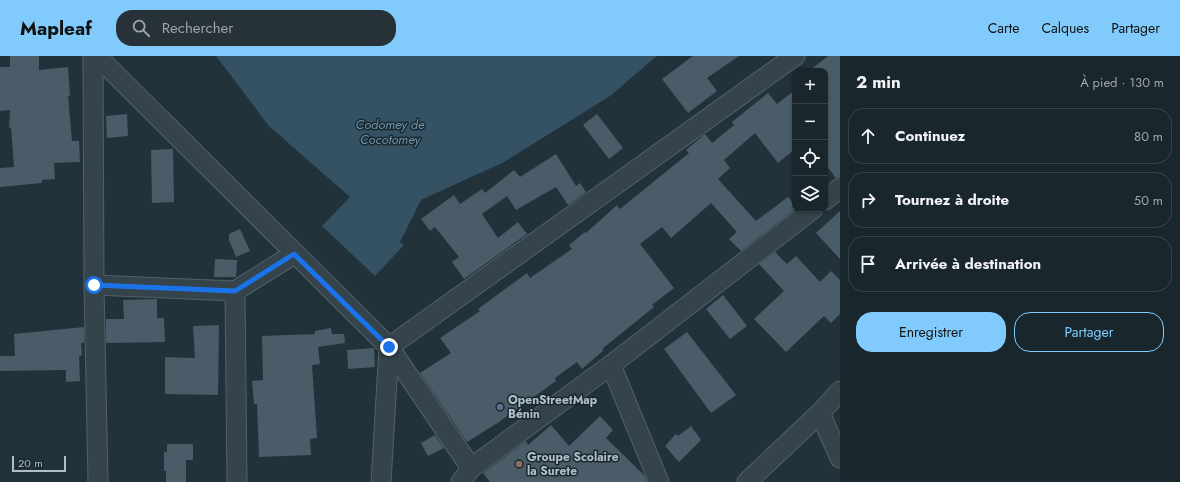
<!DOCTYPE html>
<html lang="fr">
<head>
<meta charset="utf-8">
<style>
  :root { --surface:#19262c; --page:#263238; --text:#f1f3f6; --muted:#9fa5a9; --line:#374348; --accent:#80cbfc }
  body { margin:0; font-family:Jost,sans-serif; background:var(--page); color:var(--text) }
  .controls { position:absolute; right:12px; top:12px; display:grid; overflow:hidden; border-radius:8px; box-shadow:0 1px 3px #0004 }
  .controls button { width:36px; height:36px; display:grid; place-items:center; padding:0; border:0; border-bottom:1px solid var(--line); background:var(--surface); color:var(--text); font:20px sans-serif }
  .scale { position:absolute; left:12px; bottom:10px; width:54px; box-sizing:border-box; padding-left:4px; border:2px solid #b0bec7; border-top:0; font-size:11px; line-height:14px; white-space:nowrap; color:#b0bec7; -webkit-text-stroke:3px #1a2830; paint-order:stroke }
  .stop { position:absolute; width:12px; height:12px; margin:-9px; border:3px solid #1a73e8; border-radius:50%; background:#fff }
  .stop.end { background:#1a73e8; border-color:#fff; box-shadow:0 1px 4px #0008 }
  .list { margin:0; padding:0; list-style:none }
  h2 { display:flex; justify-content:space-between; align-items:center; height:52px; margin:0; padding:0 16px; font-size:17px }
  h2 small { font-size:13px; font-weight:400; color:var(--muted) }
  .list li { display:grid; grid-template-columns:26px 1fr auto; gap:12px; align-items:center; box-sizing:border-box; height:56px; margin:0 8px 8px; padding:0 8px; border:1px solid var(--line); border-radius:16px }
  .list b { display:block; font-size:15px; white-space:nowrap }
  .list em { font-size:13px; font-style:normal; color:var(--muted) }
  .actions { display:flex; gap:8px; padding:12px 16px }
  .actions a { flex:1; padding:9px 0; border:1px solid var(--accent); border-radius:16px; text-align:center; font-size:14px; color:var(--accent) }
  .actions .main { background:var(--accent); color:#111 }
  .icon { flex:none; width:22px; height:22px; fill:none; stroke:currentColor; stroke-width:2; stroke-linecap:round; stroke-linejoin:round }
  .map { position:relative; flex:none; width:840px; height:426px; overflow:hidden }
  header { display:flex; align-items:center; gap:24px; box-sizing:border-box; height:56px; padding:0 20px; background:var(--accent); color:#111 }
  header strong { font-size:19px }
  nav { display:flex; gap:22px; margin-inline-start:auto; font-size:14px }
  .search { width:280px; height:36px; background:var(--page); display:flex; align-items:center; gap:10px; box-sizing:border-box; padding:0 14px; border-radius:16px; color:var(--muted); font-size:15px }
  main { display:flex }
  aside { flex:1; background:var(--surface) }
  .map>svg:first-child { display:block }
  .water { fill:#345263 }
  .building { fill:#4a5c67 }
  .lines { fill:none; stroke-linecap:round; stroke-linejoin:round }
  .minor-casing { stroke:#536169; stroke-width:21 }
  .minor { stroke:#35434b; stroke-width:19 }
  .route { stroke:#1a73e8; stroke-width:5 }
  .service-dot { fill:#5c6f8a; stroke:#1a2830; stroke-width:1.5 }
  .education-dot { fill:#8d6e63; stroke:#1a2830; stroke-width:1.5 }
  .labels { text-anchor:middle; dominant-baseline:central; stroke-width:3; stroke-linejoin:round; paint-order:stroke }
  .poi-label { font-size:12px; font-weight:bold; fill:#b0bec7; stroke:#1a2830; text-anchor:start }
  .water-label { font-size:13px; font-style:italic; fill:#6f96ac; stroke:#1a2830 }
</style>
</head>
<body>
<header>
<strong>Mapleaf</strong>
<div class="search"><svg class="icon" aria-label="search" viewBox="0 0 24 24"><circle cx="10" cy="10" r="6"/><path d="M15 15l6 6"/></svg>Rechercher</div>
<nav><a>Carte</a><a>Calques</a><a>Partager</a></nav>
</header>
<main>
<div class="map">
<svg width="840" height="426" viewBox="0 0 840 426">
  <rect width="100%" height="100%" fill="#21323b"/>
  <polygon class="water" points="216,0 657,0 610,40 504,106 421,144 400,186 404,189 375,220 322,170 350,141 269,70"/>
  <g class="building">
    <polygon points="10,0 39,0 39,14 68,11 70,40 68,40 72,85 79,85 80,106 54,107 55,123 42,124 42,127 0,131 0,112 14,111 11,71 9,72 10,54 0,55 0,11 10,11"/>
    <polygon points="693,0 739,0 707,22 717,35 688,57 662,23"/>
    <polygon points="828,0 840,0 840,121 836,122 825,108 825,15 809,15"/>
    <polygon points="795,34 795,93 778,107 755,77 724,104 730,112 718,123 756,165 788,141 795,150 795,153 741,195 729,183 737,176 711,147 671,182 662,171 640,188 674,232 652,249 654,251 602,293 604,294 582,313 577,306 555,322 556,325 499,366 467,386 420,317 451,297 440,282 480,255 478,253 527,217 530,222 572,193 569,189 585,176 586,177 617,149 620,153 689,97 686,94 705,78 712,87 734,69 732,66 768,37 777,48"/>
    <polygon points="127,58 128,80 107,82 106,60"/>
    <polygon points="597,58 623,92 609,103 583,69"/>
    <polygon points="173,93 174,146 152,147 151,94"/>
    <polygon points="556,98 576,130 580,127 586,136 568,149 556,131 516,154 507,140 482,158 498,182 518,166 527,178 464,223 452,206 459,201 435,171 430,175 421,163 454,139 460,148 482,133 485,137 514,114 520,121"/>
    <polygon points="840,155 840,203 816,177"/>
    <polygon points="240,173 250,195 236,201 229,184 229,178"/>
    <polygon points="775,196 787,208 796,200 820,226 831,215 840,224 840,258 831,267 824,260 786,296 754,263 784,235 759,208"/>
    <polygon points="215,203 237,204 236,221 214,221"/>
    <polygon points="723,239 747,270 730,283 706,253"/>
    <polygon points="157,243 157,262 164,262 165,286 106,287 106,263 124,263 123,244"/>
    <polygon points="219,269 218,339 165,338 165,301 195,302 193,270"/>
    <polygon points="84,271 84,287 81,287 82,299 79,300 80,325 66,326 66,314 0,315 0,300 15,300 14,278"/>
    <polygon points="331,272 332,278 344,278 345,287 318,291 320,308 312,309 317,382 310,383 311,399 259,401 257,348 254,348 252,325 263,324 262,280 315,278 315,275"/>
    <polygon points="687,276 736,339 711,357 664,293"/>
    <polygon points="374,292 375,311 348,313 347,294"/>
    <polygon points="600,360 613,374 606,382 645,420 647,426 490,426 483,417 526,385 528,389 551,369 569,390"/>
    <polygon points="691,370 701,384 679,406 665,390 676,378 678,380"/>
    <polygon points="435,379 444,392 428,400 421,387"/>
    <polygon points="167,388 193,388 193,404 186,404 186,426 166,426 166,415 164,415 164,396 167,396"/>
  </g>
  <g class="lines">
    <g class="minor-casing">
      <g id="minor">
        <polyline points="93,0 94,229 98,426"/>
        <polyline points="97,0 389,291 471,412"/>
        <polyline points="825,144 840,132"/>
        <polyline points="94,229 235,235 294,198"/>
        <polyline points="235,235 237,426"/>
        <polyline points="389,291 795,0"/>
        <polyline points="611,309 659,426"/>
        <polyline points="820,357 840,402"/>
        <polyline points="381,426 389,291"/>
        <polyline points="461,426 471,412 611,309 813,153"/>
        <polyline points="747,426 820,357 840,335"/>
      </g>
    </g>
    <use href="#minor" class="minor"/>
  </g>
  <g class="lines">
    <polyline class="route" points="94,229 235,235 294,198 389,291"/>
  </g>
  <circle class="service-dot" cx="500" cy="351" r="4"/>
  <circle class="education-dot" cx="519" cy="408" r="4"/>
  <g class="labels">
    <g class="poi-label">
      <text x="508" y="344">OpenStreetMap<tspan x="508" dy="14">Bénin</tspan></text>
      <text x="527" y="401">Groupe Scolaire<tspan x="527" dy="14">la Surete</tspan></text>
    </g>
    <g class="water-label">
      <text x="390" y="68">Codomey de<tspan x="390" dy="15">Cocotomey</tspan></text>
    </g>
  </g>
</svg>
<div class="controls">
<button>+</button>
<button>−</button>
<button><svg class="icon" aria-label="locate" viewBox="0 0 24 24"><circle cx="12" cy="12" r="6"/><path d="M12 2v4M12 18v4M2 12h4M18 12h4"/></svg></button>
<button><svg class="icon" aria-label="layers" viewBox="0 0 24 24"><path d="M12 4l9 5-9 5-9-5zM3 14l9 5 9-5"/></svg></button>
</div>
<div class="scale">20 m</div>
<div class="stop" style="left:94px;top:229px"></div>
<div class="stop end" style="left:389px;top:291px"></div>
</div>
<aside>
<h2>2 min<small>À pied · 130 m</small></h2>
<ul class="list">
<li><svg class="icon" aria-label="ahead" viewBox="0 0 24 24"><path d="M12 20V5M6 11l6-6 6 6"/></svg><div><b>Continuez</b></div><em>80 m</em></li>
<li><svg class="icon" aria-label="right" viewBox="0 0 24 24"><path d="M7 20v-9h11M14 6l5 5-5 5"/></svg><div><b>Tournez à droite</b></div><em>50 m</em></li>
<li><svg class="icon" aria-label="arrive" viewBox="0 0 24 24"><path d="M6 21V4h12l-3 4 3 4H6"/></svg><div><b>Arrivée à destination</b></div></li>
</ul>
<div class="actions"><a class="main">Enregistrer</a><a>Partager</a></div>
</aside>
</main>
</body>
</html>
